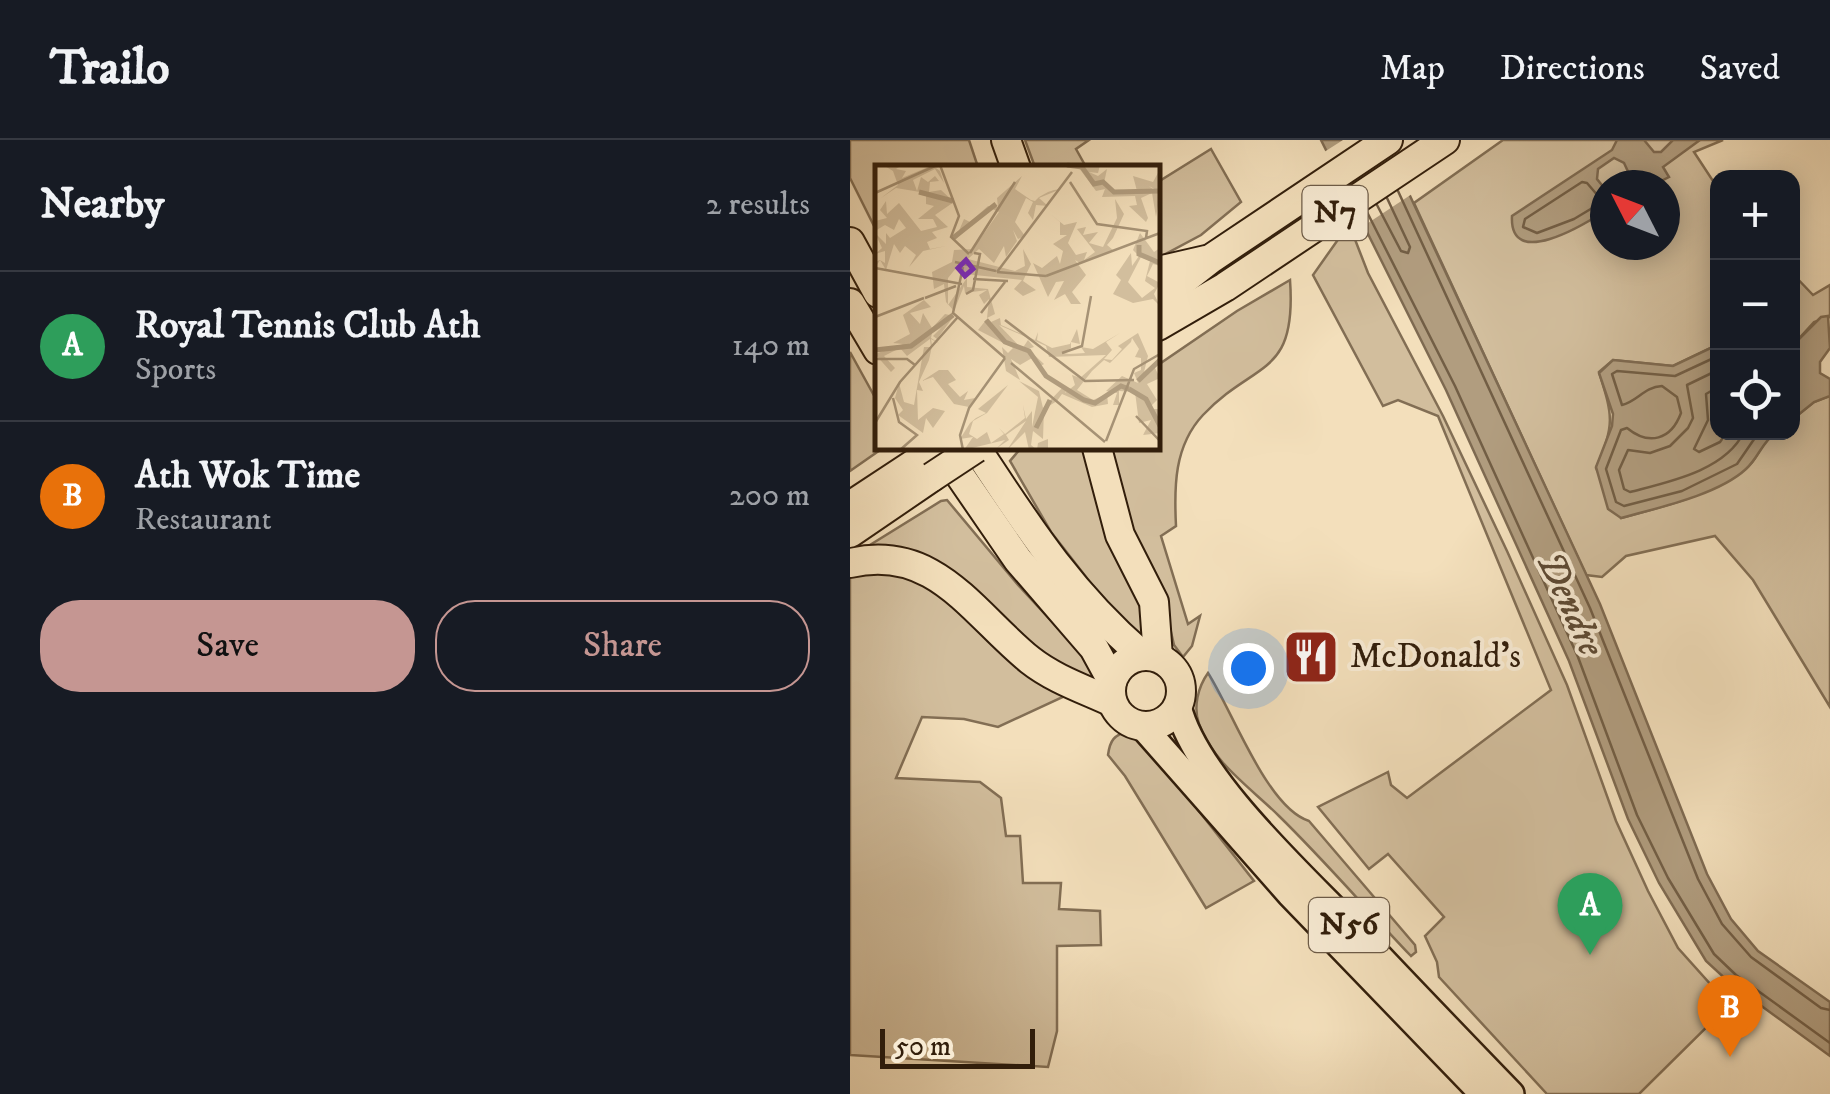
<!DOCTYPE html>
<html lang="en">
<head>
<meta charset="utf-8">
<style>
  :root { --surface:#171b24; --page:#20242c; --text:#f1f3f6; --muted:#9ea1a6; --line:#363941; --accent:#c59692 }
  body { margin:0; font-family:"IM FELL DW Pica",serif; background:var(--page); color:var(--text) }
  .controls { position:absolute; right:30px; top:30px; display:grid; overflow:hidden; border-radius:20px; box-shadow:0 5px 25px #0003 }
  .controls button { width:90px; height:90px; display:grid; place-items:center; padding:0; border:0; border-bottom:2px solid var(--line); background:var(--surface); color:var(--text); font:50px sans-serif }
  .compass { position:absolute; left:740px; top:30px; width:90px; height:90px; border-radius:50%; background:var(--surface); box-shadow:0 5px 25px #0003; rotate:312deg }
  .scale { position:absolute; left:30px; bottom:25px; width:155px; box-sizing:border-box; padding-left:10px; border:5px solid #321e0b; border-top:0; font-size:28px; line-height:35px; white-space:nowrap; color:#321e0b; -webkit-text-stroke:8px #f7ead3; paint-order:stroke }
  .you { position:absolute; left:398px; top:528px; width:35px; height:35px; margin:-25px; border:8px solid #fff; border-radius:50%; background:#1a73e8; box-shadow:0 0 0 15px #1a73e833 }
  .badge { display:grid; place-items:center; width:65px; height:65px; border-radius:50%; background:var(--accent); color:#fff; font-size:32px; font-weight:700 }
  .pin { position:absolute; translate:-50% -82px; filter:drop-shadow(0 2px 5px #0008) }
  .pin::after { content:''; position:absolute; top:52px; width:35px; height:30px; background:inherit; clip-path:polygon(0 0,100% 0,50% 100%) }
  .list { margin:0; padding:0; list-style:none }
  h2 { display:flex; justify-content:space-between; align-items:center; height:130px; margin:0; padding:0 40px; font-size:42px }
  h2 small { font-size:32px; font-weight:400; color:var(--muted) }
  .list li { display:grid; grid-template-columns:65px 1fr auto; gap:30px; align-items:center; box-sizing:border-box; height:150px; padding:0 40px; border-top:2px solid var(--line) }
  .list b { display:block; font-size:38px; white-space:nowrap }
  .list p { margin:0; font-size:32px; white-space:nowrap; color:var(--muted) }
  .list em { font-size:32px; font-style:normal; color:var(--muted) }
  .actions { display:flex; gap:20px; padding:30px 40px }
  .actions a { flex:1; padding:22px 0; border:2px solid var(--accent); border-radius:40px; text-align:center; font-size:35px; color:var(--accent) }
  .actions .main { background:var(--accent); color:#111 }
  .icon { flex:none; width:55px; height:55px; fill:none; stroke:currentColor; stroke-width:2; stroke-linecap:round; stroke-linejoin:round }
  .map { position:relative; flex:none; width:980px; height:954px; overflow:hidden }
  header { display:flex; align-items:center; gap:60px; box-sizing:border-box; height:140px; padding:0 50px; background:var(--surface); border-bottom:2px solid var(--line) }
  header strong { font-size:48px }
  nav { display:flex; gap:55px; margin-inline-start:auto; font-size:35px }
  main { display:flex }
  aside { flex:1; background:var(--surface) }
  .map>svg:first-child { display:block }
  .green { fill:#d2be9d; stroke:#826e54; stroke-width:2.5; fill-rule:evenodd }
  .water { fill:#b19d7f; stroke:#7e6a51; stroke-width:2.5 }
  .pier { fill:#f3dfbb }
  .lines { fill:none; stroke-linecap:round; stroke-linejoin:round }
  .shore { stroke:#725e45; stroke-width:2.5 }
  .primary-casing { stroke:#321e0b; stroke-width:30 }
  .trunk-casing { stroke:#321e0b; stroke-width:32 }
  .primary { stroke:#f3dfbb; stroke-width:25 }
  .trunk { stroke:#f3dfbb; stroke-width:28 }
  .trunk-bridge-casing { stroke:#321e0b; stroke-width:32; stroke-linecap:butt }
  .trunk-bridge { stroke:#f3dfbb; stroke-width:28 }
  .labels { text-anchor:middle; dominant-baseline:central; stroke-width:8; stroke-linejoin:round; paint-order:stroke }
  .shield { fill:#f7ead3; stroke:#6d5b47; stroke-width:2.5 }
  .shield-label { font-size:32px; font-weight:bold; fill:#321e0b }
  .poi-label { font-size:35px; fill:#321e0b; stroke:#f7ead3; text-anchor:start }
  .water-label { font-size:38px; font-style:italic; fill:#5e4a34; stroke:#f7ead3 }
  .inset-river { fill:none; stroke:#b19d7f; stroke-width:5 }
  .inset-road { fill:none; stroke:#a69275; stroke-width:2.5 }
  .view { fill:#7b2cbf; fill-opacity:0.15; stroke:#7b2cbf; stroke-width:5 }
  .inset-edge { fill:none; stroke:#321e0b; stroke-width:5 }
</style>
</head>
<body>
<header>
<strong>Trailo</strong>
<nav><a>Map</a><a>Directions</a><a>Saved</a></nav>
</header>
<main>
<aside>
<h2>Nearby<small>2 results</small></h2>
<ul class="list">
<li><span class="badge" style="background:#2e9e5b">A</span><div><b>Royal Tennis Club Ath</b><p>Sports</p></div><em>140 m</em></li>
<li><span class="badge" style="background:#e8710a">B</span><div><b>Ath Wok Time</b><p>Restaurant</p></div><em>200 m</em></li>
</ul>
<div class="actions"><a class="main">Save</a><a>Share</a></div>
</aside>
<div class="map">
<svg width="980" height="954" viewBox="0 0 980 954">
  <rect width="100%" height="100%" fill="#f3dfbb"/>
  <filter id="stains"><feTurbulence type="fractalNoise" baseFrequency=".002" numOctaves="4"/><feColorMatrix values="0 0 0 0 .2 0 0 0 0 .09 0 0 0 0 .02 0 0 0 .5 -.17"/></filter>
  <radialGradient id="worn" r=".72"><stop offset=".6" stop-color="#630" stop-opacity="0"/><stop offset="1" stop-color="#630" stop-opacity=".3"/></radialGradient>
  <g class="green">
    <polygon points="0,0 119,0 128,27 28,28 27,92 0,38"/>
    <polygon points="175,0 239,0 226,9 236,27 185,27"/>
    <path d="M653,0H873L844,12L867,47V205L823,226L763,220L749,232C763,277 765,284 746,328L771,378C812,367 854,357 890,333C916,317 905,293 942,292L943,279L964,262L980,256V567L903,440L865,396L776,416L752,437L736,435L564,63ZM755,45H815V105H755Z"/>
    <polygon points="361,9 391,62 351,95 308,118 308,42"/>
    <polygon points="499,84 518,133 593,276 657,411 717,545 766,681 798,751 828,808 879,865 789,954 697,954 589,837 587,822 575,796 594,777 538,714 519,729 468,667 538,632 541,645 557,658 701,550 588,276 548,260 533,266 463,135"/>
    <polygon points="942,133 963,155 980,145 980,177 964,182 943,205"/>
    <path d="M440,140C447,238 405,220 353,275C324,306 324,347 326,386L311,396L338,484L350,476L342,506L333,517L324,505L311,449L283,399L259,308H308V225L387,171Z"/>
    <polygon points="0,212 27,261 28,308 33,308 0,331"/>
    <polygon points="171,308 241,308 301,503 282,496 201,392 160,321"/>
    <polygon points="97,360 168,445 230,512 251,546 220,537 110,440 7,413 91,361"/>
    <polygon points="18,431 59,436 86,449 215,556 148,587 114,579 72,577 46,638 130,642 151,658 156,696 170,696 173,743 211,743 209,769 250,771 251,805 207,806 207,891 198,927 0,915 0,433"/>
    <path d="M358,533C382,570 417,668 459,681L565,805L566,812L561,816C517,770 475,721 429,676C402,649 362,622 349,584C343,567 348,547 358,533Z"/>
    <path d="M279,591L289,595L404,741L356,768L275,636L258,615C260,600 264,595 279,591Z"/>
  </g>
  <g class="water">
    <polygon points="471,0 534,0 750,464 857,734 881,779 908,811 980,862 980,916 880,843 856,821 809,743 778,679 719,521 596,250"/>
    <path d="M767,0H794L804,12H811L823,0H850L813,27L819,37L803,45H779L781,38L774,23L764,18L748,29L747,39L755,49V71C735,84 659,131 662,76L762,10Z"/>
    <polygon points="978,176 980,208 970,222 970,233 980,239 980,256 964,262 943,279 943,205 971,177"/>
    <path d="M867,205L868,292L925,293C912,303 908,318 896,329C868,355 807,368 771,378L758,369L746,327L762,286L763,274L749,233L763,220L823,226Z"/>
  </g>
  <polygon class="pier" points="493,0 540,0 565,52 509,89 471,14"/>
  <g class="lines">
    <g class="shore">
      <polygon points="732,42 737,43 749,57 749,64 724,79 687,93 673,87 675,79"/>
      <polyline points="548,51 740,468 848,739 872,784 901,817 971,868 980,870"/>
      <polyline points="527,65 551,111 558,113 560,107 537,58"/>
      <polyline points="517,72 605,246 728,517 787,675 818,738 864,814 886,835 980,903"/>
      <path d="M868,216L825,236L767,231L762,234L772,265C787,262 794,247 812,246L827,257L831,273C821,300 799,306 777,288L771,290L756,329L766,362L774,366L832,351L887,324L909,292"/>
      <path d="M868,230L837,245L843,278L838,288L820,306L800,313L778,310L769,330L774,349L780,352C818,342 875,331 894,292"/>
      <polyline points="868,247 856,254 858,280 844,309 849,312 870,302 877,292"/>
    </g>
    <g class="primary-casing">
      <g id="primary">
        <path d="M328,566C344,634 441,725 491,776C547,836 604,895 661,954"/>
        <polyline points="293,587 440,754 633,954"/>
      </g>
    </g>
    <g class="trunk-casing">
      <g id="trunk">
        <polyline points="156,0 166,28"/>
        <polyline points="0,102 28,153"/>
        <polyline points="308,131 356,120"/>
        <polyline points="308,160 362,118 538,0"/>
        <polyline points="0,163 28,210"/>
        <polyline points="308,186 375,147 595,0"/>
        <polyline points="91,308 168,420 244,508 262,541"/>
        <path d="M126,308C178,387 220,453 292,515"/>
        <polyline points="247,308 270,395 304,462 308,517"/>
        <polyline points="0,366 88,308"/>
        <polyline points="0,393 82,337"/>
        <path d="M0,423C85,403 123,474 180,520C204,539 234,549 262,562"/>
        <circle cx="296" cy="551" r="35"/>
      </g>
    </g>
    <use href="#primary" class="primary"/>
    <use href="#trunk" class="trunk"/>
    <g class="trunk-bridge-casing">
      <polyline id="trunk-bridge" points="82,337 126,308"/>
    </g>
    <use href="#trunk-bridge" class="trunk-bridge"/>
  </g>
  <defs>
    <g id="restaurant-square" transform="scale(2.875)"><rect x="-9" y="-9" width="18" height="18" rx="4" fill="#8f2418" stroke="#f7ead3"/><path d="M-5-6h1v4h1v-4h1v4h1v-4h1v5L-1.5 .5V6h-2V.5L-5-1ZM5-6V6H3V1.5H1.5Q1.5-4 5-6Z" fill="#fff"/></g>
  </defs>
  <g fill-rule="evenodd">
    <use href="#restaurant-square" x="461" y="517"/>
  </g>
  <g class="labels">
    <g class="shield">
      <rect x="452.5" y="46" width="65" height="54" rx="8"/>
      <rect x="459" y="758" width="80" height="54" rx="8"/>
    </g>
    <g class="shield-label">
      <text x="485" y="73">N7</text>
      <text x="499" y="785">N56</text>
    </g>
    <g class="poi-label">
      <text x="500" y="517">McDonald's</text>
    </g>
    <g class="water-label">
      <text transform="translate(720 464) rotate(65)">Dendre</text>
    </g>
  </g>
  <g transform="translate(25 25)">
    <rect width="285" height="285" fill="#f3dfbb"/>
    <path d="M8,0H27L21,4L31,6L27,13L58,0H72L61,3L65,6L69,18L60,4L38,15L42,26L46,12L53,17L60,11L64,16L55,17L54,27L66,25L79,37L60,50L73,62L57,67L62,73L52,77L55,84L71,81L48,86L34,102L41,90L30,81L25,88L19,79L11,105L5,95L0,103V96H3L4,95H5L10,98V86L0,89L7,83L0,68L11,79V68L15,73L31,63L24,54L19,65L10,60L0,66V56L12,53L5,45L11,36L12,49L24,38L46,66L62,62L58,54H43L59,41L51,39V28L21,23L6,33L23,20L18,6ZM225,0L223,8L214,7L223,11L232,4L229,18L239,28L262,26L258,11L278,17L284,6L285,27L274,21L285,30L281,52L277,28L266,33L273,53L271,57L254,41L262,40L260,31L227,32L230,24L221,26L204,3ZM147,11L140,24L156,35L160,36L164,32L173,27L179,25L186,24L164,33L173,41L161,40L158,55L153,48L158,37L151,33L140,57L150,71L143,74L138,65L142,76L131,92L129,81L119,98L104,84L93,94L140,106L150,101L148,84L156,99L148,116L161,125L148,131L139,124L147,115L90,109L82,102L73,113V140L92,113V122L113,124L120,149L112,153L114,134L109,139L104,130L112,125L90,128L89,121L79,146L71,137L69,119L59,124L57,107L77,97L79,85L98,84L124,47L115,43L80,75L89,54L95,57L113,41L123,42L122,33ZM240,34L249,49L238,73L232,80L238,85L205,98L200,95L211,110L197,127L206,139H196L190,129L179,135L189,116L181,117L173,132L158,98L167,103L182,91L185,99L188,86L178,79L192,70H185V57L174,48L189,60L202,57L193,78L201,90L212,87L209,95L220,87L202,64L211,62L208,70L223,67L214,78L228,82L242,53ZM265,68L279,87L285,83V101L278,99L272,111L285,118L279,129L285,141L278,134L258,138L238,129L246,115L241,110L256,88L257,101L264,91L258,85ZM266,92L275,96L270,116L280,123L267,133L253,117ZM49,135L56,142L35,148L45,159L48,148L57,163L70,149L79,151L62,174L58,171L66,163L57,168L56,173L65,179L56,174L57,181L54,195L44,217L48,226L42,225L43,255L58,243L70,246L58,263L51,253L48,268L23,250L28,245L20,233L24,218L29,237L39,240L49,182H56L55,174L32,191L25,183L9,191L20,203L16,207L0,189L28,179L18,178L35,169L28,150ZM125,153L126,160L160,175L163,167L162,175L177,183L195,179L202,164L205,179L196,177V183L188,188L194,189L210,188L206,182L218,184L245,168L231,177L237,185L229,194L237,195L247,184L243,181L263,168L273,191L269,207L285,193L279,201L285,213L272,219L282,235L273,244H285V268L268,270L276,255L264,258L260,227L244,226V240H238L242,228L231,226L247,211L263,218L259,208L266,205V193L260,192L264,184L257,173L256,177L235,198L229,195L217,206L202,225L218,235L232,229L233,239L217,242L187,229L182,236L169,244L168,274L158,266L156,280L162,285L163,278L173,274V285H154L150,267L132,285L151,256L131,270L134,275L122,283L130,275L89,285L98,272L85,274L95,258L101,253L111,248L103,244L133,220L112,248L98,256L94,269L102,274L112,267L116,278L129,269L124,263L130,269L150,253L148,240L151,254L157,246V262L163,232L144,216L164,226L168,243L187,223L193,222L190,228L200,220L197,210L205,213L231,190L174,192L171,181L124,160L147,184L153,175L159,182L153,184L169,199L164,202L157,193L145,200L136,194L145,215L131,206L127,182L133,188L138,183L103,165L111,155L120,164L116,157ZM64,205H73L81,215L73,219L85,232L93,226L89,235L100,233L94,242L79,239L58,212L47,216Z" fill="#d2be9d" fill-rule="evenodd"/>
    <path class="inset-river" d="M192,0L207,2L219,19L228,17L239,27L285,26M44,27L78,36M78,73L121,39M264,80V89L285,98M111,155L130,177L154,186L171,211L209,235L220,238L246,221L254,224M0,185L36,181L78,150M263,216L285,195M254,224L271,234L285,261M161,263L175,235"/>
    <path class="inset-road" d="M65,0L84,51L76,72L94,89M195,17L222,59L272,66L271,73M0,28L60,1M95,88L140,17M80,97L121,106M88,102L78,148L130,193M0,103L87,119M122,107L197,7M122,107L171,111M171,111L285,68M98,114L133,116M91,129L98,125L105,89L99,88M50,133L81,121M106,148L130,117M0,152L49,133M130,155L210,216L259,215M187,188L207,181L216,131M0,194H32L40,200M136,198L230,277M18,233L24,257L42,270L25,285M261,251L285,276M0,258L25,217L82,153M231,276L259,204L285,189M88,285L85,270L94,243L130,193"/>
    <path class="view" d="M91,95L98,104L90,111L83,103Z"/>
    <rect width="285" height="285" class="inset-edge"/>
  </g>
  <rect width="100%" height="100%" filter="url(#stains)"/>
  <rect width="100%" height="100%" fill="url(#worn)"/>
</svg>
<div class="controls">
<button>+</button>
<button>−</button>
<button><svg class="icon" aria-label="locate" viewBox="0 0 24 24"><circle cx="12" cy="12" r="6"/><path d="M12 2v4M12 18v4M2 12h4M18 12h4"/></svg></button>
</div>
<svg class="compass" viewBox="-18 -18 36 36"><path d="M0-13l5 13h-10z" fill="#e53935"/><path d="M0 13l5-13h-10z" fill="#9ea1a6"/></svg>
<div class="scale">50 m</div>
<div class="you"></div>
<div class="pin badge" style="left:740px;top:815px;background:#2e9e5b">A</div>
<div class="pin badge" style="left:880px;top:917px;background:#e8710a">B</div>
</div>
</main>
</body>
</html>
